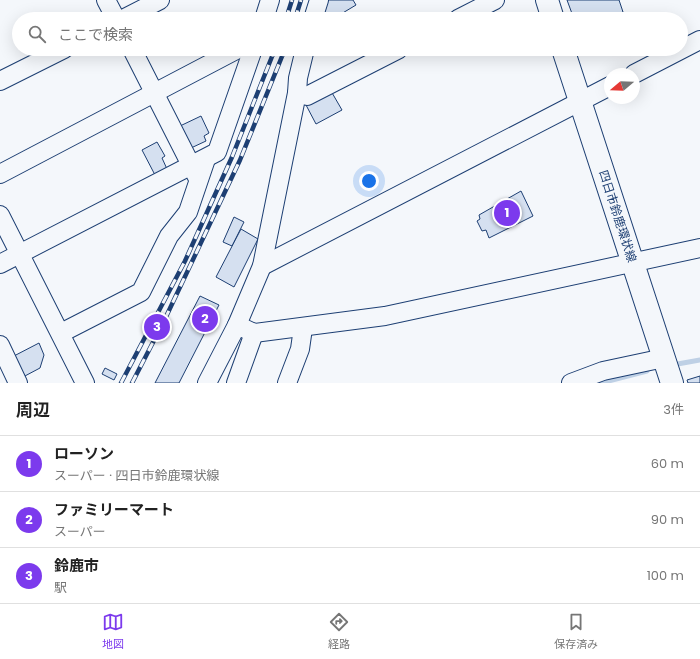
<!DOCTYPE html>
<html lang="ja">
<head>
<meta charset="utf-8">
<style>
  :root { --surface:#fff; --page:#f2f2f2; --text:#222; --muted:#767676; --line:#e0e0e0; --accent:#7c3aed }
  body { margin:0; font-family:Poppins,"Noto Sans JP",sans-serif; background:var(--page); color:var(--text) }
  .compass { position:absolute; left:604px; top:68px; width:36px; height:36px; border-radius:50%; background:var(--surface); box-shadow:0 4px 16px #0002; rotate:251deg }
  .you { position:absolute; left:369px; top:181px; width:14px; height:14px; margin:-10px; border:3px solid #fff; border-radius:50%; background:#1a73e8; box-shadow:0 0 0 6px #1a73e833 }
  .badge { display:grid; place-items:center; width:26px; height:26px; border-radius:50%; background:var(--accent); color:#fff; font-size:13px; font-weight:700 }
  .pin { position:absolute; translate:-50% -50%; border:2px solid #fff; box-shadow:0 1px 4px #0006 }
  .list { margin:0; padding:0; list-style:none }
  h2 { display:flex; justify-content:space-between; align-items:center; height:52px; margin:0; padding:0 16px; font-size:17px }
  h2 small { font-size:13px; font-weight:400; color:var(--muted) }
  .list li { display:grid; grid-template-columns:26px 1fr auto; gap:12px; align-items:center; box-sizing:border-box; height:56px; padding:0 16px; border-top:1px solid var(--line) }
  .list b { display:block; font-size:15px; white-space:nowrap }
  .list p { margin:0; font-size:13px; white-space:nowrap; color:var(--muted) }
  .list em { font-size:13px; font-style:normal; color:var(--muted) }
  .icon { flex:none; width:22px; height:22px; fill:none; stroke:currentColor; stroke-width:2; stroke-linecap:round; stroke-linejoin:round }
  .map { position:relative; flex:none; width:700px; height:383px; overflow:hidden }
  .search { position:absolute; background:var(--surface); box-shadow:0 4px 16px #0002; left:12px; right:12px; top:12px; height:44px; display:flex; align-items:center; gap:10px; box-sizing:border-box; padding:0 14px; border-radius:22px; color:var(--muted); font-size:15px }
  .sheet { height:220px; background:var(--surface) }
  nav { display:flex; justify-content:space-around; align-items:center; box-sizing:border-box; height:56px; border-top:1px solid var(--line); background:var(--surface); font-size:11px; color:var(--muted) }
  nav a { display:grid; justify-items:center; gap:2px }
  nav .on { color:var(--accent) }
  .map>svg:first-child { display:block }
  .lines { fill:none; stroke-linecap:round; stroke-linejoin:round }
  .stream { stroke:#bed0e5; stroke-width:5 }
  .building { fill:#d5e0f0; stroke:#1d3f73 }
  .minor-casing { stroke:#1d3f73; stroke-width:20 }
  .major-casing { stroke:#1d3f73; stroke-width:24 }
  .minor { stroke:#f4f7fb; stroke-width:18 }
  .major { stroke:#f4f7fb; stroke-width:22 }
  .rail-casing { stroke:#1d3f73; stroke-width:4.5 }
  .rail { stroke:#f4f7fb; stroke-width:3; stroke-dasharray:9; stroke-linecap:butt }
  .labels { text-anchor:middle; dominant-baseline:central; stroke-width:3; stroke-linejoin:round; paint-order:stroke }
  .street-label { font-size:12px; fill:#1d3f73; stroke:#f4f7fb }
</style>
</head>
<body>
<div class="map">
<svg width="700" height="383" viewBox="0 0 700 383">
  <rect width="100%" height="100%" fill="#f4f7fb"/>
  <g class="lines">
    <g class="stream">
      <polyline points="672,365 700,360"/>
      <polyline points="601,383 647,371"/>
    </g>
  </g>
  <g class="building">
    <polygon points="327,0 353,0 356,5 336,17 335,16 332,19 324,19 326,14 323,13"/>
    <polygon points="567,0 619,0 623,12 602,19 574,19"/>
    <polygon points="241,15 243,19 231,19"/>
    <polygon points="331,91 342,110 316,124 306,105"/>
    <polygon points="201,116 209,133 204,136 206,141 191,148 180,126"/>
    <polygon points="157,142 165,156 162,158 167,169 155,175 142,150"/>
    <polygon points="521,191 533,216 489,238 486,230 482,231 477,221 480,219 479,215"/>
    <polygon points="234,217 244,222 232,246 223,242"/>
    <polygon points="241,229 258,239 234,287 216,277"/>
    <polygon points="200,296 219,305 179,383 155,383"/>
    <polygon points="39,343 44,355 40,368 23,377 12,357"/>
    <polygon points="105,368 117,374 114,380 102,374"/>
    <polygon points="700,376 700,383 688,383 687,380"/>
  </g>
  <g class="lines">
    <g class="minor-casing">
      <g id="minor">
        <polyline points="106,0 116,19"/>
        <polyline points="123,19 160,0"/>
        <polyline points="264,19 270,0"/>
        <polyline points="313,19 319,0"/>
        <polyline points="458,19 495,0"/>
        <polyline points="132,49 197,177"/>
        <polyline points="634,74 700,40"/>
        <polyline points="0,81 64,49"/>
        <polyline points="297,93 307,96 399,49"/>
        <polyline points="0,174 238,49"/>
        <polyline points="0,215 85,383"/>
        <polyline points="0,264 217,152 253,49"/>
        <polyline points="262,266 610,86"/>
        <polyline points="237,325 262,266 297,93 298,78 305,49"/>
        <polyline points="61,333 141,292 169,236 188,212 206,159"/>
        <polyline points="0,345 18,383"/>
        <polyline points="207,383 237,325 254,333 385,316 700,248"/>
        <polyline points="236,383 254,333"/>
        <polyline points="287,383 300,349 303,328"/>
        <polyline points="571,383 603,371 664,358"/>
      </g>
    </g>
    <g class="major-casing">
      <g id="major">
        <polyline points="547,0 553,19"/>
        <polyline points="563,49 672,383"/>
      </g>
    </g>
    <use href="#minor" class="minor"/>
    <use href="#major" class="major"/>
    <g class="rail-casing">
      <g id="rail">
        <polyline points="286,19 292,0"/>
        <polyline points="295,19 301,0"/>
        <polyline points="121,383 185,261 232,157 275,49"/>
        <polyline points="132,383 164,321 240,160 285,49"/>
      </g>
    </g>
    <use href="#rail" class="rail"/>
  </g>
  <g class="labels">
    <g class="street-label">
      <text transform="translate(618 216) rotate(72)">四日市鈴鹿環状線</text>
    </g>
  </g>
</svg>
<svg class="compass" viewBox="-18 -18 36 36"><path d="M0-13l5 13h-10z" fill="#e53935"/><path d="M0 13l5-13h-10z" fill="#767676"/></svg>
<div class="you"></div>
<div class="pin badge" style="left:507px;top:213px">1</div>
<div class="pin badge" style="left:205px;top:319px">2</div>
<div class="pin badge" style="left:157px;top:327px">3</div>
<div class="search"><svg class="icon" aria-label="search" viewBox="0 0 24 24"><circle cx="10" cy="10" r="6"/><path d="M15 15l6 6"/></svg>ここで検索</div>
</div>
<section class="sheet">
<h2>周辺<small>3件</small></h2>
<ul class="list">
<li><span class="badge">1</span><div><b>ローソン</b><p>スーパー · 四日市鈴鹿環状線</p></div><em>60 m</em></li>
<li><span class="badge">2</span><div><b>ファミリーマート</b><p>スーパー</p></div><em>90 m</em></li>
<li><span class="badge">3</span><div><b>鈴鹿市</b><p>駅</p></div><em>100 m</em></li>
</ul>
</section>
<nav>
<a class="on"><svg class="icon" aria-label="map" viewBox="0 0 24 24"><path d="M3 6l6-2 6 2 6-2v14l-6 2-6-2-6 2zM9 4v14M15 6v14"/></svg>地図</a>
<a><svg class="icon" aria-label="directions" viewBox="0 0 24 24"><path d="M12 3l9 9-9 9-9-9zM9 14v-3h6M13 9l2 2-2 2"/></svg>経路</a>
<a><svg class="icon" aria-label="saved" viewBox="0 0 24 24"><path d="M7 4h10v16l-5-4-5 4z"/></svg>保存済み</a>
</nav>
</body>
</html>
